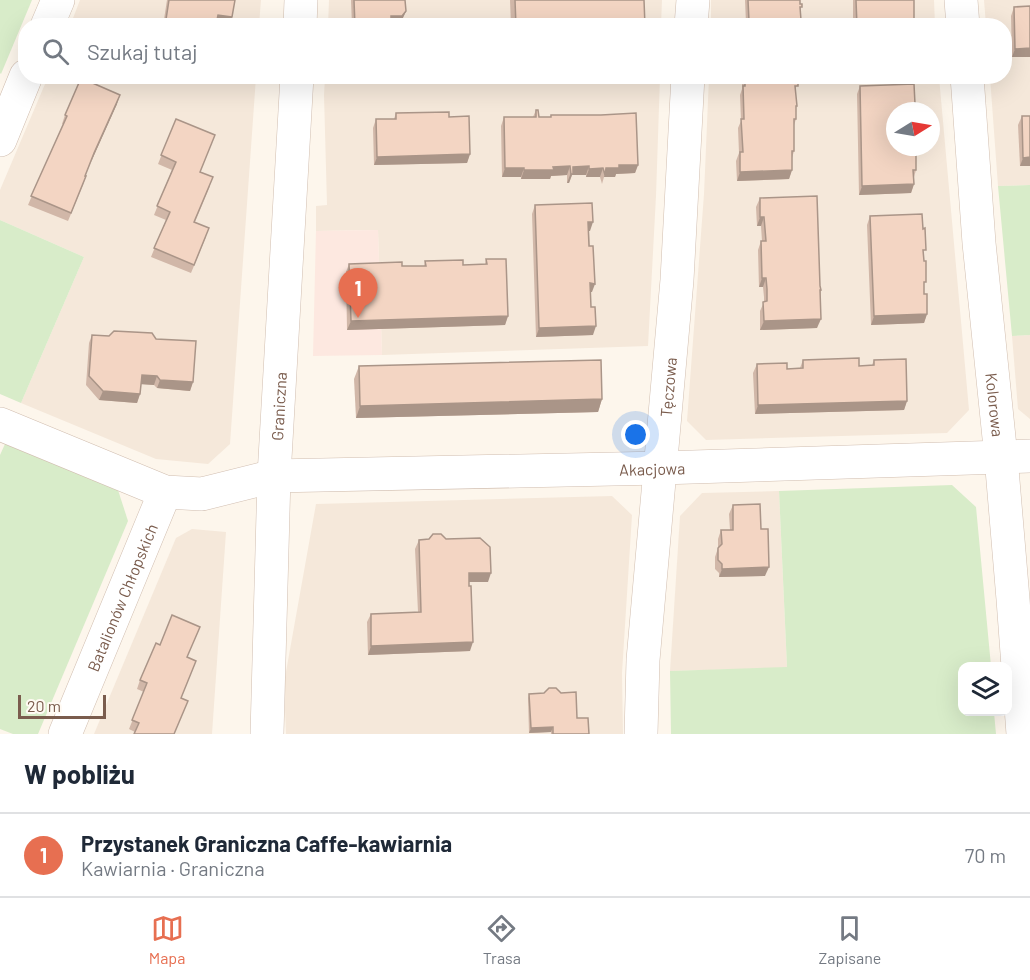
<!DOCTYPE html>
<html lang="pl">
<head>
<meta charset="utf-8">
<style>
  :root { --surface:#fff; --page:#f6f6f7; --text:#1f2937; --muted:#747a83; --line:#e0e1e3; --accent:#e76f51 }
  body { margin:0; font-family:Barlow,sans-serif; background:var(--page); color:var(--text) }
  .controls { position:absolute; right:18px; bottom:18px; display:grid; overflow:hidden; border-radius:12px; box-shadow:0 6px 24px #0002 }
  .controls button { width:54px; height:54px; display:grid; place-items:center; padding:0; border:0; border-bottom:2px solid var(--line); background:var(--surface); color:var(--text); font:30px sans-serif }
  .compass { position:absolute; left:886px; top:102px; width:54px; height:54px; border-radius:50%; background:var(--surface); box-shadow:0 6px 24px #0002; rotate:79deg }
  .scale { position:absolute; left:18px; bottom:15px; width:88px; box-sizing:border-box; padding-left:6px; border:3px solid #7a5c4d; border-top:0; font-size:16px; line-height:21px; white-space:nowrap; color:#7a5c4d; -webkit-text-stroke:4px #fffaf3; paint-order:stroke }
  .you { position:absolute; left:636px; top:435px; width:21px; height:21px; margin:-15px; border:4px solid #fff; border-radius:50%; background:#1a73e8; box-shadow:0 0 0 9px #1a73e833 }
  .badge { display:grid; place-items:center; width:39px; height:39px; border-radius:50%; background:var(--accent); color:#fff; font-size:20px; font-weight:700 }
  .pin { position:absolute; translate:-50% -50px; filter:drop-shadow(0 2px 3px #0008) }
  .pin::after { content:''; position:absolute; top:32px; width:21px; height:18px; background:inherit; clip-path:polygon(0 0,100% 0,50% 100%) }
  .list { margin:0; padding:0; list-style:none }
  h2 { display:flex; justify-content:space-between; align-items:center; height:78px; margin:0; padding:0 24px; font-size:26px }
  h2 small { font-size:20px; font-weight:400; color:var(--muted) }
  .list li { display:grid; grid-template-columns:39px 1fr auto; gap:18px; align-items:center; box-sizing:border-box; height:84px; padding:0 24px; border-top:2px solid var(--line) }
  .list b { display:block; font-size:22px; white-space:nowrap }
  .list p { margin:0; font-size:20px; white-space:nowrap; color:var(--muted) }
  .list em { font-size:20px; font-style:normal; color:var(--muted) }
  .icon { flex:none; width:33px; height:33px; fill:none; stroke:currentColor; stroke-width:2; stroke-linecap:round; stroke-linejoin:round }
  .map { position:relative; flex:none; width:1030px; height:734px; overflow:hidden }
  .search { position:absolute; background:var(--surface); box-shadow:0 6px 24px #0002; left:18px; right:18px; top:18px; height:66px; display:flex; align-items:center; gap:15px; box-sizing:border-box; padding:0 21px; border-radius:24px; color:var(--muted); font-size:22px }
  .sheet { height:162px; background:var(--surface) }
  nav { display:flex; justify-content:space-around; align-items:center; box-sizing:border-box; height:84px; border-top:2px solid var(--line); background:var(--surface); font-size:16px; color:var(--muted) }
  nav a { display:grid; justify-items:center; gap:3px }
  nav .on { color:var(--accent) }
  .map>svg:first-child { display:block }
  .residential { fill:#f5e8da; fill-rule:evenodd }
  .commercial { fill:#fde8e0 }
  .green { fill:#d8ecc9 }
  .lines { fill:none; stroke-linecap:round; stroke-linejoin:round }
  .street-casing { stroke:#d1beb0; stroke-width:34 }
  .street { stroke:#fff; stroke-width:33 }
  .wall { fill:#d1b7a8 }
  .shaded-wall { fill:#aa9588 }
  .building { fill:#f3d5c3; stroke:#aa9588; stroke-width:1.5 }
  .labels { text-anchor:middle; dominant-baseline:central; stroke-width:4.5; stroke-linejoin:round; paint-order:stroke }
  .street-label { font-size:16px; fill:#7a5c4d; stroke:#fffaf3 }
</style>
</head>
<body>
<div class="map">
<svg width="1030" height="734" viewBox="0 0 1030 734">
  <rect width="100%" height="100%" fill="#fdf6ec"/>
  <g class="residential">
    <polygon points="80,0 261,0 259,25 70,26"/>
    <polygon points="329,0 662,0 661,25 328,26"/>
    <polygon points="711,0 934,0 935,25 711,26"/>
    <polygon points="984,0 1030,0 1030,185 998,186 990,77 1004,76 1004,26 986,25"/>
    <polygon points="48,77 256,77 230,444 208,464 156,459 21,403 84,257 0,220 0,190"/>
    <polygon points="325,77 660,77 656,196 648,346 382,355 378,230 316,231 316,206 327,205 324,95"/>
    <path d="M709,77H939L969,410L947,433L706,440L687,421L704,194ZM895,111H931V147H895Z"/>
    <polygon points="1030,335 1030,419 1018,409 1012,336"/>
    <polygon points="779,491 787,668 670,671 680,516 702,493"/>
    <polygon points="612,496 632,515 622,673 623,734 286,734 284,683 316,504"/>
    <polygon points="192,529 226,532 212,734 94,734 176,538"/>
  </g>
  <polygon class="commercial" points="378,230 382,355 313,356 316,231"/>
  <g class="green">
    <polygon points="0,0 32,0 1,74 0,73"/>
    <polygon points="1030,185 1030,335 1012,336 998,186"/>
    <polygon points="0,220 84,257 21,403 0,394"/>
    <polygon points="5,444 118,490 128,521 38,734 13,734 0,729 0,455"/>
    <polygon points="952,485 976,507 991,666 962,666 962,712 994,712 996,734 671,734 670,671 787,667 779,491"/>
  </g>
  <g class="lines">
    <g class="street-casing">
      <g id="street">
        <polyline points="961,0 963,26"/>
        <polyline points="47,26 58,0"/>
        <polyline points="300,26 301,0"/>
        <polyline points="691,26 693,0"/>
        <path id="s1" d="M967,76L979,243L1001,457L1013,599L1023,734"/>
        <polyline points="0,140 26,76"/>
        <path id="s2" d="M0,424L165,492L202,494L274,476L661,468L1030,456"/>
        <path id="s3" d="M65,734L165,492"/>
        <path id="s4" d="M267,734L274,476L297,76"/>
        <path id="s5" d="M641,734L643,660L677,280L688,76"/>
      </g>
    </g>
    <use href="#street" class="street"/>
  </g>
  <g class="wall">
    <polygon points="167,0 235,0 232,17 229,26 215,24 215,26 163,26"/>
    <polygon points="351,0 405,0 406,11 402,20 398,25 391,26 352,26"/>
    <polygon points="510,0 644,0 645,26 511,26"/>
    <polygon points="745,0 800,0 801,20 799,26 745,26 746,23"/>
    <rect x="853" y="0" width="61" height="26"/>
    <polygon points="1030,6 1030,57 1012,57 1011,16 1014,7"/>
    <polygon points="168,76 224,76 221,84 189,79 188,82 174,80 174,77"/>
    <polygon points="734,76 798,76 795,92 796,119 794,125 794,151 792,158 792,170 789,179 737,181 736,161 739,153 738,128 741,121 740,95 742,89 742,83 733,83"/>
    <polygon points="860,86 895,111 916,170 914,177 914,184 911,193 859,195 857,94"/>
    <polygon points="117,104 91,162 85,176 86,176 83,185 68,221 28,205 63,124 62,124 65,115"/>
    <polygon points="536,110 539,117 550,117 551,115 638,165 635,173 616,174 615,177 604,177 602,184 600,177 586,177 586,175 572,175 569,183 567,183 567,175 551,176 550,179 521,179 521,177 502,177 501,126 504,117 533,117"/>
    <polygon points="396,113 449,117 470,154 467,163 374,165 373,128 376,119 394,119"/>
    <polygon points="1022,116 1030,166 1020,166 1018,125"/>
    <polygon points="176,119 201,172 210,186 195,222 206,237 191,273 151,257 166,220 154,215 172,170 158,164"/>
    <polygon points="760,198 820,286 821,290 817,328 760,330 760,311 764,302 764,297 763,287 759,287 758,250 761,241 762,241 761,226 757,226 756,207"/>
    <polygon points="535,205 590,231 589,231 592,292 590,292 593,335 536,337 532,214"/>
    <polygon points="870,216 923,256 924,294 927,314 924,323 871,325 867,225"/>
    <polygon points="486,259 508,316 505,325 347,330 346,272 349,264 402,266 424,266 425,261 463,265 485,264"/>
    <polygon points="92,335 193,382 190,391 157,388 154,385 141,384 140,394 137,403 99,400 86,385 89,343"/>
    <polygon points="803,360 859,366 872,365 874,360 907,401 904,410 755,414 753,373 757,364 787,369 800,368"/>
    <polygon points="359,366 602,399 598,412 356,418 354,379"/>
    <polygon points="733,505 761,529 765,576 719,577 719,573 715,569 715,557 718,548 718,539 721,530 730,530 729,514"/>
    <polygon points="419,540 488,582 469,582 470,651 368,655 367,622 371,614 418,612 415,549"/>
    <polygon points="200,627 187,657 196,661 181,698 135,732 129,729 144,692 137,689 140,680 160,645"/>
    <polygon points="529,694 577,718 589,734 551,734 551,732 529,733 528,698"/>
  </g>
  <g class="shaded-wall">
    <polygon points="406,11 402,20 398,25 387,25 391,16"/>
    <polygon points="218,15 232,17 229,26 215,24 215,26 212,26"/>
    <rect x="603" y="24" width="31" height="2"/>
    <polygon points="1030,48 1030,57 1012,57 1015,49"/>
    <polygon points="190,76 224,76 221,84 189,79"/>
    <polygon points="735,76 744,76 742,83 733,83"/>
    <polygon points="120,95 117,104 91,162 94,153"/>
    <polygon points="470,154 467,163 374,165 377,157"/>
    <polygon points="1030,157 1030,166 1020,166 1023,158"/>
    <polygon points="619,165 638,165 635,173 616,174 615,177 604,177 606,168"/>
    <polygon points="570,166 567,175 551,176 550,179 521,179 524,170 553,167"/>
    <polygon points="589,166 586,175 572,175 569,183 567,183 573,167"/>
    <polygon points="505,168 524,168 521,177 502,177"/>
    <polygon points="603,168 600,177 586,177 589,169"/>
    <polygon points="792,170 789,179 737,181 740,172"/>
    <polygon points="914,184 911,193 859,195 862,186"/>
    <polygon points="760,217 764,217 761,226 757,226"/>
    <polygon points="588,222 593,222 590,231 585,231"/>
    <polygon points="762,278 766,278 763,287 759,287"/>
    <polygon points="590,283 595,284 592,292 587,292"/>
    <polygon points="927,314 924,323 871,325 874,316"/>
    <polygon points="508,316 505,325 347,330 351,321"/>
    <polygon points="821,319 817,328 760,330 764,321"/>
    <polygon points="596,326 593,335 536,337 539,328"/>
    <polygon points="142,375 157,376 154,385 139,384"/>
    <polygon points="160,380 193,382 190,391 157,388"/>
    <polygon points="103,391 140,394 137,403 99,400"/>
    <polygon points="602,399 598,412 356,418 360,406"/>
    <polygon points="907,401 904,410 755,414 758,405"/>
    <polygon points="769,567 765,576 719,577 722,569"/>
    <polygon points="469,573 491,573 488,582 465,582"/>
    <polygon points="473,642 470,651 368,655 371,646"/>
    <polygon points="553,727 551,732 529,733 531,728"/>
  </g>
  <g class="building">
    <polygon points="169,0 235,0 232,17 218,15 217,20 212,24 207,23 207,26 165,26"/>
    <polygon points="354,0 405,0 406,11 402,16 391,16 391,26 355,26"/>
    <polygon points="515,0 644,0 645,26 634,26 634,24 603,24 603,26 516,26"/>
    <polygon points="748,0 800,0 800,4 802,4 802,7 800,7 801,20 798,20 799,26 746,26 746,21 749,21"/>
    <polygon points="856,0 914,0 914,26 857,26"/>
    <polygon points="1030,6 1030,48 1015,49 1014,7"/>
    <polygon points="745,76 798,76 798,86 795,86 797,106 796,106 796,119 794,119 794,151 792,151 792,170 740,172 740,152 743,152 741,119 744,119 743,86 745,86"/>
    <polygon points="81,78 120,95 94,153 85,176 86,176 71,213 31,196 67,116 65,115"/>
    <polygon points="914,84 915,104 912,105 912,111 895,111 895,147 913,147 913,149 916,149 916,170 913,170 914,184 862,186 860,86"/>
    <polygon points="536,110 538,110 539,117 551,117 551,115 601,115 636,113 638,165 619,165 619,168 606,168 605,175 603,168 589,169 589,166 573,167 573,174 571,174 570,166 553,167 554,170 524,170 524,168 505,168 504,117 536,117"/>
    <polygon points="449,112 449,117 469,116 470,154 377,157 376,119 396,119 396,113"/>
    <polygon points="1022,116 1030,116 1030,157 1023,158"/>
    <polygon points="176,119 215,135 200,172 213,177 194,222 209,228 194,265 154,248 170,212 157,206 176,162 161,155"/>
    <polygon points="817,196 820,286 821,290 820,290 821,319 764,321 763,302 767,301 767,289 766,278 762,278 761,241 766,241 764,217 760,217 760,198"/>
    <polygon points="592,203 593,222 588,222 589,246 593,246 595,284 590,283 591,307 595,307 596,326 539,328 535,205"/>
    <polygon points="922,214 923,229 925,228 926,250 923,250 924,261 926,261 926,282 924,282 924,294 927,294 927,314 874,316 870,216"/>
    <polygon points="486,259 506,259 508,316 351,321 349,264 402,262 402,266 426,266 425,261 463,260 463,265 487,264"/>
    <polygon points="114,331 152,333 156,339 196,341 193,382 160,380 157,376 142,375 140,394 103,391 89,376 92,335 109,336"/>
    <polygon points="859,358 859,366 874,365 874,360 906,359 907,401 758,405 757,364 787,363 787,369 803,368 803,360"/>
    <polygon points="601,360 602,399 360,406 359,366"/>
    <polygon points="760,504 761,529 768,529 769,567 722,569 722,564 718,560 718,548 722,544 721,530 733,530 733,505"/>
    <polygon points="433,534 441,534 446,539 480,538 490,547 491,573 469,573 469,586 471,586 473,642 371,646 371,614 421,612 419,540 429,539"/>
    <polygon points="172,615 200,627 187,657 196,661 181,698 188,701 174,734 134,734 139,723 132,720 147,683 140,680 156,643 160,645"/>
    <polygon points="549,688 556,688 561,693 576,692 577,718 588,718 589,734 553,734 553,727 531,728 529,694 544,693"/>
  </g>
  <g class="labels">
    <g class="street-label">
      <text stroke="none"><textPath href="#s5" startOffset="348">Tęczowa</textPath></text>
      <text stroke="none"><textPath href="#s4" startOffset="328">Graniczna</textPath></text>
      <text stroke="none"><textPath href="#s1" startOffset="330">Kolorowa</textPath></text>
      <text stroke="none"><textPath href="#s2" startOffset="668">Akacjowa</textPath></text>
      <text stroke="none"><textPath href="#s3" startOffset="148">Batalionów Chłopskich</textPath></text>
    </g>
  </g>
</svg>
<div class="controls">
<button><svg class="icon" aria-label="layers" viewBox="0 0 24 24"><path d="M12 4l9 5-9 5-9-5zM3 14l9 5 9-5"/></svg></button>
</div>
<svg class="compass" viewBox="-18 -18 36 36"><path d="M0-13l5 13h-10z" fill="#e53935"/><path d="M0 13l5-13h-10z" fill="#747a83"/></svg>
<div class="scale">20 m</div>
<div class="you"></div>
<div class="pin badge" style="left:358px;top:318px">1</div>
<div class="search"><svg class="icon" aria-label="search" viewBox="0 0 24 24"><circle cx="10" cy="10" r="6"/><path d="M15 15l6 6"/></svg>Szukaj tutaj</div>
</div>
<section class="sheet">
<h2>W pobliżu<small></small></h2>
<ul class="list">
<li><span class="badge">1</span><div><b>Przystanek Graniczna Caffe-kawiarnia</b><p>Kawiarnia · Graniczna</p></div><em>70 m</em></li>
</ul>
</section>
<nav>
<a class="on"><svg class="icon" aria-label="map" viewBox="0 0 24 24"><path d="M3 6l6-2 6 2 6-2v14l-6 2-6-2-6 2zM9 4v14M15 6v14"/></svg>Mapa</a>
<a><svg class="icon" aria-label="directions" viewBox="0 0 24 24"><path d="M12 3l9 9-9 9-9-9zM9 14v-3h6M13 9l2 2-2 2"/></svg>Trasa</a>
<a><svg class="icon" aria-label="saved" viewBox="0 0 24 24"><path d="M7 4h10v16l-5-4-5 4z"/></svg>Zapisane</a>
</nav>
</body>
</html>
